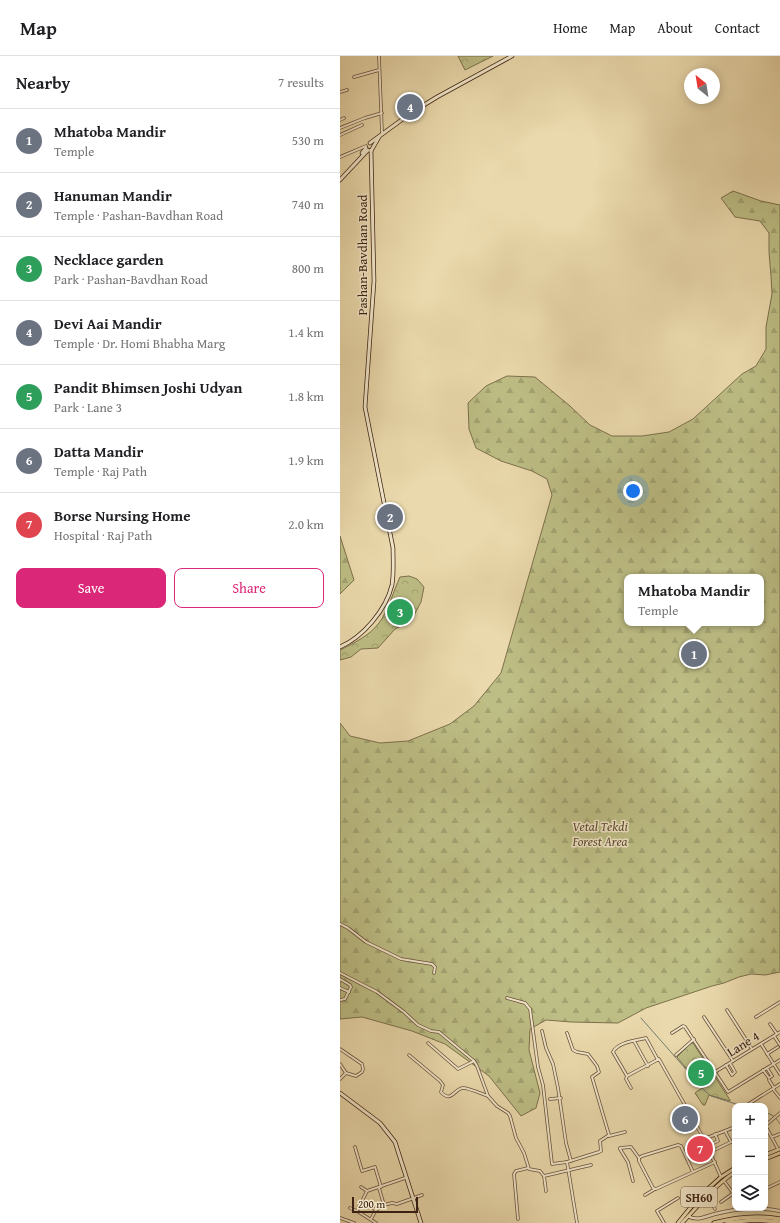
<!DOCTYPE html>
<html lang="en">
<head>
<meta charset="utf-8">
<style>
  :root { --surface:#fff; --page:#f6f6f6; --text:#202124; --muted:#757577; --line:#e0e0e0; --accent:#db2777 }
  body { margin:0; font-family:"Gentium Book Plus",serif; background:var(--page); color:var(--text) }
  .controls { position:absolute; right:12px; bottom:12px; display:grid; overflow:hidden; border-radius:8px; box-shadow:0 2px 10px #0003 }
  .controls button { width:36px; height:36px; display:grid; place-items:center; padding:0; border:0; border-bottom:1px solid var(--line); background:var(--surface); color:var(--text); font:20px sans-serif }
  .compass { position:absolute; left:344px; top:12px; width:36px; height:36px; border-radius:50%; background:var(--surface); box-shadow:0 2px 10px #0003; rotate:330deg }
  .scale { position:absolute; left:12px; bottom:10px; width:66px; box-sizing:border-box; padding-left:4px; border:2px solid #3d2314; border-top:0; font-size:11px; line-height:14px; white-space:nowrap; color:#3d2314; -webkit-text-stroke:3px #f1e6c9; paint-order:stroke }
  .you { position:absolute; left:293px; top:435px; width:14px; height:14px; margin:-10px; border:3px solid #fff; border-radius:50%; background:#1a73e8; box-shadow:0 0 0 6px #1a73e833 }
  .badge { display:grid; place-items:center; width:26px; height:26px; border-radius:50%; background:var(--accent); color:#fff; font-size:13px; font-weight:700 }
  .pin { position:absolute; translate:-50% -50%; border:2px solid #fff; box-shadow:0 1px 4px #0006 }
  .popup { position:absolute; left:284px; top:518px; width:140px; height:52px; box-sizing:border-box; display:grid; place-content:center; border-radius:8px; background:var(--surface); filter:drop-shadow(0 1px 3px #0005); font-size:13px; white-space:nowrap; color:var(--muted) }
  .popup b { font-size:15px; color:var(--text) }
  .popup::after { content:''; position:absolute; left:50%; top:100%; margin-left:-8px; border:8px solid transparent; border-top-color:var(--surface) }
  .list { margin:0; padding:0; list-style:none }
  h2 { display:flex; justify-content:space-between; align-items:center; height:52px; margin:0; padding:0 16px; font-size:17px }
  h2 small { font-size:13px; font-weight:400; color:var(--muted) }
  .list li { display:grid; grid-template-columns:26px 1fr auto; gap:12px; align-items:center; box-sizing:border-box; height:64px; padding:0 16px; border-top:1px solid var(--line) }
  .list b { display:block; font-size:15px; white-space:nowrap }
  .list p { margin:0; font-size:13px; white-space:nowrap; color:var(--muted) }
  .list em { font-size:13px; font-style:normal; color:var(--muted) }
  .actions { display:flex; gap:8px; padding:12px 16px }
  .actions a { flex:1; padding:9px 0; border:1px solid var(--accent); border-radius:8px; text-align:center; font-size:14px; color:var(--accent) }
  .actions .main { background:var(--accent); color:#fff }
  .icon { flex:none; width:22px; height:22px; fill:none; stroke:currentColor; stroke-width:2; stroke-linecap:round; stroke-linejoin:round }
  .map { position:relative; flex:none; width:440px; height:1167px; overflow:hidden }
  header { display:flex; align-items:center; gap:24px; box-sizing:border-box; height:56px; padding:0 20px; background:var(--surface); border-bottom:1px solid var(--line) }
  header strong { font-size:19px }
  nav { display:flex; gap:22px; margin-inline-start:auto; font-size:14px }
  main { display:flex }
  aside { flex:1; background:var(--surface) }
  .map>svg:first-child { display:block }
  .forest { fill:url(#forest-firs); stroke:#7d704c; fill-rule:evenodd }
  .park { fill:url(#park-crowns); stroke:#7d704c }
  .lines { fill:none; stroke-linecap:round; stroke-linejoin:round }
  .stream { stroke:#747d72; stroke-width:1 }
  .minor-casing { stroke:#68503a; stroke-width:3.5 }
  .tertiary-casing { stroke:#68503a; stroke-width:4 }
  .secondary-casing { stroke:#3d2314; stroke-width:4.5 }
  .primary-casing { stroke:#3d2314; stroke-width:4.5 }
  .trunk-casing { stroke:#3d2314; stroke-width:5 }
  .minor { stroke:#f1e6c9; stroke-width:2 }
  .tertiary { stroke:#f1e6c9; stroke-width:2.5 }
  .secondary { stroke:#f1e6c9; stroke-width:3 }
  .primary { stroke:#ead9ac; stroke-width:3 }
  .trunk { stroke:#ead9ac; stroke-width:3.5 }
  .labels { text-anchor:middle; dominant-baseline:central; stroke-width:3; stroke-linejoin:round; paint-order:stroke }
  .shield { fill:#f1e6c9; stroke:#735e4a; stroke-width:1 }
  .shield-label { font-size:12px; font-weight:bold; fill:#3d2314 }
  .street-label { font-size:13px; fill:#3d2314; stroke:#f1e6c9 }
  .park-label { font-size:13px; font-style:italic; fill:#5d4a30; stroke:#f1e6c9 }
</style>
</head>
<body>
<header>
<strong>Map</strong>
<nav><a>Home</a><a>Map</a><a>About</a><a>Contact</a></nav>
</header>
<main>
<aside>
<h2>Nearby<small>7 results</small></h2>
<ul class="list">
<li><span class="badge" style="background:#6b7280">1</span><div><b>Mhatoba Mandir</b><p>Temple</p></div><em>530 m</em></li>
<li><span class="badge" style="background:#6b7280">2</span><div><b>Hanuman Mandir</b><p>Temple · Pashan-Bavdhan Road</p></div><em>740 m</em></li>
<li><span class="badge" style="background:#2e9e5b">3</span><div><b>Necklace garden</b><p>Park · Pashan-Bavdhan Road</p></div><em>800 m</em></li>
<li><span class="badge" style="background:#6b7280">4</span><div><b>Devi Aai Mandir</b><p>Temple · Dr. Homi Bhabha Marg</p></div><em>1.4 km</em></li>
<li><span class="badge" style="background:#2e9e5b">5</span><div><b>Pandit Bhimsen Joshi Udyan</b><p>Park · Lane 3</p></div><em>1.8 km</em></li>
<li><span class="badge" style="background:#6b7280">6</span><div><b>Datta Mandir</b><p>Temple · Raj Path</p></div><em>1.9 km</em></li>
<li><span class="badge" style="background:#e0444e">7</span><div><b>Borse Nursing Home</b><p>Hospital · Raj Path</p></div><em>2.0 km</em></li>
</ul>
<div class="actions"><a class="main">Save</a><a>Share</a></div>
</aside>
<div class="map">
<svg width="440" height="1167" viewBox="0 0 440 1167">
  <defs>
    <pattern id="forest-firs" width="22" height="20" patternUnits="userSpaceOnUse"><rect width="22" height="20" fill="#bdbe85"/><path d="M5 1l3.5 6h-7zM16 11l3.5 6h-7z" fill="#a3a372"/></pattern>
    <pattern id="park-crowns" width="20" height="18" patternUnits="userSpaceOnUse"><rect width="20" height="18" fill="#bdbe85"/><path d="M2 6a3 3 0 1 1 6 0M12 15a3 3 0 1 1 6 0" fill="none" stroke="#a3a372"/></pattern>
  </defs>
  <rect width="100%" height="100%" fill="#ead9ac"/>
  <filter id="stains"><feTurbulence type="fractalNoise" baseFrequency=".005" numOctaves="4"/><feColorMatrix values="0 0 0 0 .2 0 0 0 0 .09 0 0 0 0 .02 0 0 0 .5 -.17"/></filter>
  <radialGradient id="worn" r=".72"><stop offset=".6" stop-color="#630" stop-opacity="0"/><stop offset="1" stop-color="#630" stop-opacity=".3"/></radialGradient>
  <g class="forest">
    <path d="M393,135L421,145L440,149V916L425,919L411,918L399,921L384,927L372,930L306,952L278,967L231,966L206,964L190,973L189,994L200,1037L196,1052L181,1060L149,1020L105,988L72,975L22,961L0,963V667L10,680L40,687L68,685L110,668L134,650L161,617L212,439L207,423L192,415L161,405L136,392L129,373L128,347L146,330L167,320L195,321L230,350L250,369L272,380H302L329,376L353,363L402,318L416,310L426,293V271L432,238L431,220L429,196V177L420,165L395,161L381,142ZM287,521H421V567H287Z"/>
    <polygon points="0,480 14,524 0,538"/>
  </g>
  <g class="park">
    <polygon points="118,0 153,0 125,14"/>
    <path d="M69,520L77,523L84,531L81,546L71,565L55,573L38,592L21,593L11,601L0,604V594C14,587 29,580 39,567C47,557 54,534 60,521Z"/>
    <polygon points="353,987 390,1044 390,1045 369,1039 365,1049 363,1049 355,1037 362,1032 337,1001 350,988"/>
  </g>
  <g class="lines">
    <g class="stream">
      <polyline points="301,962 366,1036 371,1040 402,1050"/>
      <path d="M425,1057C432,1057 437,1063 440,1068"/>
    </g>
    <g class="minor-casing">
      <g id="minor">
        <polyline points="39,0 42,77"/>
        <polyline points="14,21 39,14"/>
        <polyline points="0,36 7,34"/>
        <polyline points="0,64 4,62"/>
        <polyline points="0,72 25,62 42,57"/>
        <polyline points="0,79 22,69"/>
        <polyline points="0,101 26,90"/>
        <polyline points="0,868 8,872 26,886 61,903 92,908 95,911 94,917"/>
        <polyline points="0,917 37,936 64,956 78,969 91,975 99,976 134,1005 137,1010 148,1040 157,1050 168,1057 170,1060 176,1082 184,1097 189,1113 200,1115 204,1120"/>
        <polyline points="0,923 10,929 11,931 5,943 0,944"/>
        <polyline points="0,932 9,936"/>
        <polyline points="167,942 185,947 190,953 198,1011 203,1029 212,1108 227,1106"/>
        <polyline points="387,954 412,993"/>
        <polyline points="364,961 393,1005"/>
        <polyline points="416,961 440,946"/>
        <polyline points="430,968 437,978"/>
        <polyline points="202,975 206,992 213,1008 218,1032 226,1087 231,1105"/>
        <polyline points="227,977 233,994 237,996 248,998 257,1010 259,1016 252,1021 269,1079 260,1085 261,1095 259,1096 227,1106 237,1167"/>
        <polyline points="332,977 343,970 345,971 388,1036 440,1004"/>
        <polyline points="434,980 440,989"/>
        <polyline points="294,985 308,1010"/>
        <polyline points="88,987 118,1013 134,1005"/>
        <polyline points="421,988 440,1018"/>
        <polyline points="0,993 22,1008 23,1013 22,1016 16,1020 6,1017 0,1008"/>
        <polyline points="427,998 438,991"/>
        <path d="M69,999L100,1025L103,1029L101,1036C111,1048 115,1032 123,1032C129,1032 142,1038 148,1040"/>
        <polyline points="336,999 354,983"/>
        <polyline points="386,1009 392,1019 395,1016 390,1007"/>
        <polyline points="423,1014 429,1022 432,1020 427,1012"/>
        <polyline points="375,1016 440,976"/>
        <polyline points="287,1020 319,1003 364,1083 381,1121"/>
        <polyline points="0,1023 6,1017"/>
        <polyline points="429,1024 434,1032"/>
        <path d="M291,1032L286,1023L287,1020L273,996C278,986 295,985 306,982L318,1004"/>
        <polyline points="433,1033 440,1042"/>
        <polyline points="210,1043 221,1042"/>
        <polyline points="407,1049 440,1028"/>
        <polyline points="425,1069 438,1093"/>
        <polyline points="426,1069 440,1057"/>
        <polyline points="385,1075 391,1086 395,1086"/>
        <polyline points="269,1080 285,1076"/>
        <polyline points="432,1081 440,1078"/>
        <polyline points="364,1083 395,1071"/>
        <polyline points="348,1087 363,1081"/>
        <polyline points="367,1090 378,1085 375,1078"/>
        <polyline points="15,1091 22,1115 35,1111 41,1131"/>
        <polyline points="370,1096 391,1086"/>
        <polyline points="353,1116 341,1090 338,1089 302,1100 299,1102 299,1105 313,1132 316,1133 375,1106"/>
        <polyline points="293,1125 288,1106 280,1093 280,1092 291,1091 299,1102"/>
        <polyline points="384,1125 393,1137"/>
        <polyline points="21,1131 27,1135"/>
        <polyline points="39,1132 44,1149"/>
        <polyline points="425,1133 440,1126"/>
        <polyline points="206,1135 204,1120 251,1109"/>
        <polyline points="305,1139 315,1133"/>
        <polyline points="368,1140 375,1153"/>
        <polyline points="74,1142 82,1139"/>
        <polyline points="22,1145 36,1154"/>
        <polyline points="381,1146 395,1136"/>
        <polyline points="10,1152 17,1155 36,1167"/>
        <polyline points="17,1155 27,1135 65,1122"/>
        <polyline points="0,1162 14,1167"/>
        <polyline points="31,1163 36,1154 44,1149 52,1147 57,1148 71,1143"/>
        <polyline points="178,1163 174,1118 176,1115 188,1112"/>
        <polyline points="324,1167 317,1155 338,1142"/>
      </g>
    </g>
    <g class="tertiary-casing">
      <path id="tertiary" d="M348,1160C357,1166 366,1160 375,1158C397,1152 418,1151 440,1155"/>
    </g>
    <g class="secondary-casing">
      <g id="secondary">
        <polyline points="30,87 71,57 97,41 172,0"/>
        <polyline points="31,95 39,81"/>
        <polyline points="22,97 26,92"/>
        <polyline points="0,124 28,94"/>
        <path d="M0,591C23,581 46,554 52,529C54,517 53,505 53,492L25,351L34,225L31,94"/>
        <polyline points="0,1037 40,1067 55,1086 81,1167"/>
      </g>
    </g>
    <g class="primary-casing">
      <g id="primary">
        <polyline points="425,1099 440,1093"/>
        <polyline points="425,1103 440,1097"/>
        <polyline points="338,1167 360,1140 381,1121 395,1112"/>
        <path d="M342,1167C359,1149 374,1130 395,1116"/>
      </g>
    </g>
    <g class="trunk-casing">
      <g id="trunk">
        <path d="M374,1167C396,1161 418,1159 440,1163"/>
        <polyline points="387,1167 414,1164 440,1166"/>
      </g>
    </g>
    <use href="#minor" class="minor"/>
    <use href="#tertiary" class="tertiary"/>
    <use href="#secondary" class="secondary"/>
    <use href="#primary" class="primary"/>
    <use href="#trunk" class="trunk"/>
  </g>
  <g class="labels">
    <rect class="shield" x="341" y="1131" width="36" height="20" rx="3"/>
    <g class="shield-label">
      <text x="359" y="1141">SH60</text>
    </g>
    <g class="street-label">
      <text transform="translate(22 199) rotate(-90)">Pashan-Bavdhan Road</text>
      <text transform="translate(403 988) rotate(-32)">Lane 4</text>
    </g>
    <g class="park-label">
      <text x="260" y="770">Vetal Tekdi<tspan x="260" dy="15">Forest Area</tspan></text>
    </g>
  </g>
  <rect width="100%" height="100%" filter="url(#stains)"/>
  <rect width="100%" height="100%" fill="url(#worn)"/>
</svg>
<div class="controls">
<button>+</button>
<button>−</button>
<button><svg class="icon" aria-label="layers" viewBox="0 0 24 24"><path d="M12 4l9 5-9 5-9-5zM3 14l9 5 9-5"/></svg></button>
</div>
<svg class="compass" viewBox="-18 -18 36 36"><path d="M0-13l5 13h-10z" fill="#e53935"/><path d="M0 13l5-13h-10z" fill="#757577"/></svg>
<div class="scale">200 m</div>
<div class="you"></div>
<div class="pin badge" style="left:354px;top:598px;background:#6b7280">1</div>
<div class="popup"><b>Mhatoba Mandir</b>Temple</div>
<div class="pin badge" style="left:50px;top:461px;background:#6b7280">2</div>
<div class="pin badge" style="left:60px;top:556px;background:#2e9e5b">3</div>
<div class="pin badge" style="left:70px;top:51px;background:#6b7280">4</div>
<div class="pin badge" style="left:361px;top:1017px;background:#2e9e5b">5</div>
<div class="pin badge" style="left:345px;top:1063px;background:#6b7280">6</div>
<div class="pin badge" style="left:360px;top:1093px;background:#e0444e">7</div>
</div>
</main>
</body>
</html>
